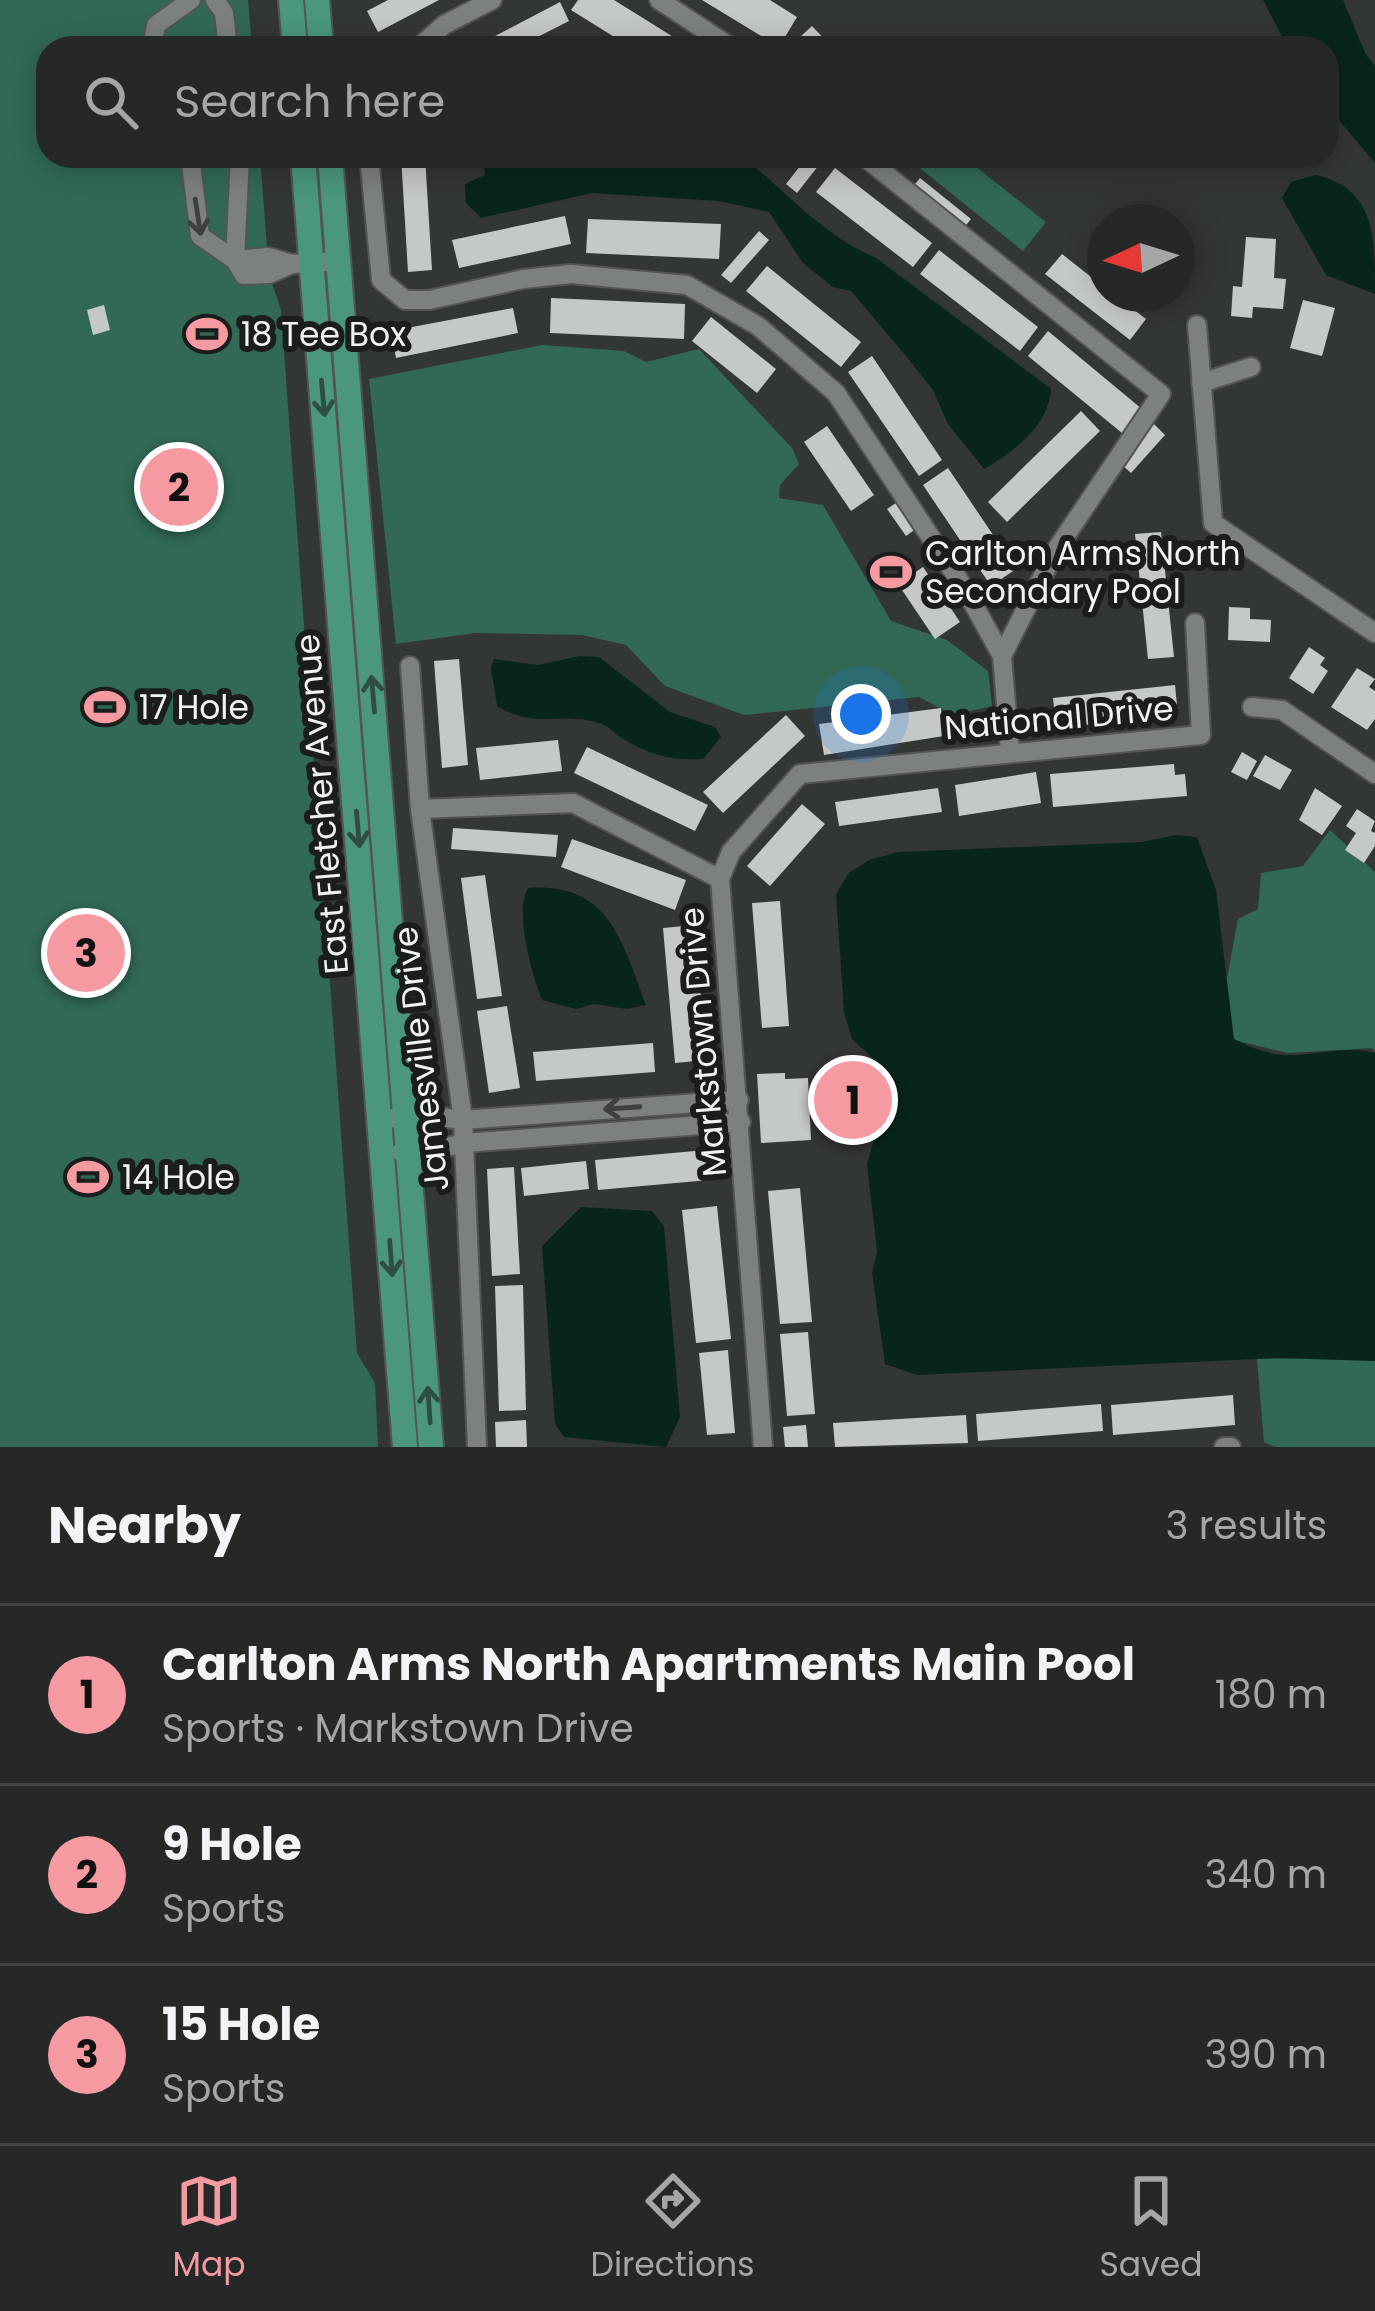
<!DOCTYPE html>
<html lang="en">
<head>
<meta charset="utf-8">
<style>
  :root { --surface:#262827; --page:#323433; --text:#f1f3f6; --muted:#a4a6a7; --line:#424444; --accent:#f49aa0 }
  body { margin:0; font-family:Poppins,sans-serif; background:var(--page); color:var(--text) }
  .compass { position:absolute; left:1087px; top:204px; width:108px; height:108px; border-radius:50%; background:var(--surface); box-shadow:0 6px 30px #0003; rotate:266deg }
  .you { position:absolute; left:861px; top:714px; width:42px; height:42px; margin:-30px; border:9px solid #fff; border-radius:50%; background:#1a73e8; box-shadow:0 0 0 18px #1a73e833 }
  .badge { display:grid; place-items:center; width:78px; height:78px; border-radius:50%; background:var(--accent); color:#111; font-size:39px; font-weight:700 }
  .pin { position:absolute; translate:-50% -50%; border:6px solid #fff; box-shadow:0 3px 12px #0006 }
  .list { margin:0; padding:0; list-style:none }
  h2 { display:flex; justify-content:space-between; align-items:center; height:156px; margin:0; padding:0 48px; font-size:51px }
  h2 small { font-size:39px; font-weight:400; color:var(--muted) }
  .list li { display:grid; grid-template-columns:78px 1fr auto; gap:36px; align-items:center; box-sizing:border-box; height:180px; padding:0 48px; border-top:3px solid var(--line) }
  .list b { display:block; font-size:45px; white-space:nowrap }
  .list p { margin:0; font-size:39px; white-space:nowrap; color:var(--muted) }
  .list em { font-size:39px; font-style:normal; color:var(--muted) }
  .icon { flex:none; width:66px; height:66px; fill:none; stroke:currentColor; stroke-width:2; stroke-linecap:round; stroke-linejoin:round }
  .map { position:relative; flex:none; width:1375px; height:1447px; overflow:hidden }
  .search { position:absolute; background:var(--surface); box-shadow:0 6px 30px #0003; left:36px; right:36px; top:36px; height:132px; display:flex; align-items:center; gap:30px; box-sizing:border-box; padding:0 42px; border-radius:36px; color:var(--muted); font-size:45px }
  .sheet { height:696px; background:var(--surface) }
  nav { display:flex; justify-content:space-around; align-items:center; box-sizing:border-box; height:168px; border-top:3px solid var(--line); background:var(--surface); font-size:33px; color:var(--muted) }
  nav a { display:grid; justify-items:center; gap:6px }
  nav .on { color:var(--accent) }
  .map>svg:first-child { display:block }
  .green { fill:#316954 }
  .water { fill:#08251b }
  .building { fill:#c4c8c6 }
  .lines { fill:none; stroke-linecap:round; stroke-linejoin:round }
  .minor-casing { stroke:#525554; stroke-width:22 }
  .major-casing { stroke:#525554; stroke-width:28 }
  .minor { stroke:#7c807e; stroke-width:18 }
  .major { stroke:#4a977e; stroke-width:24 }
  .oneway { stroke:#3d403e }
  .oneway2 { stroke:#2e4e43 }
  .labels { text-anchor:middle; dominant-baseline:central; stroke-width:12; stroke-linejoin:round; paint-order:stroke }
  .poi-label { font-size:33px; fill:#f1f3f2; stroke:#1b1d1c; text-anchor:start }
  .street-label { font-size:33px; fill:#f1f3f2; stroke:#1b1d1c }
</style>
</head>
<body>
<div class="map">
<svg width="1375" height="1447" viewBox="0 0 1375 1447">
  <rect width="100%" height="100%" fill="#323634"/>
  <g class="green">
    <polygon points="0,0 248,0 252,48 48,48 48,156 260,156 269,274 281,310 357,1353 375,1383 378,1447 0,1447"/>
    <polygon points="962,156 1046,222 1023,251 906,157"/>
    <polygon points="542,345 624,351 646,362 699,349 792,448 799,464 780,485 779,498 823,505 891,621 947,640 988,671 992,706 953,715 919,697 744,715 665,686 626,645 582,635 475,633 396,644 369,379"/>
    <polygon points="1330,830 1375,872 1375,1052 1372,1048 1288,1053 1233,1040 1226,984 1238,919 1258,909 1261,873 1303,866"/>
    <polygon points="1311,1358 1375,1361 1375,1447 1275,1447 1264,1442 1257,1359"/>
  </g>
  <g class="water">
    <polygon points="1263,0 1343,0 1366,55 1375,65 1375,163 1327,106 1327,48 1288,48"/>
    <path d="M482,156H742C786,192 824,236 876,258L1051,389C1048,427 1015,450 984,469L948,424L933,390L906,356L851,291L833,287L803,263L769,212L719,201L592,193L481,218L466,203L465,184L485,175Z"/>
    <path d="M1316,175C1375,189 1375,235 1375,294L1326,275L1282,198L1291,182Z"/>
    <path d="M580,656L599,657L670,712L715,727L721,737L703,759C672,761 649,755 622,738C614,733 608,725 599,723C559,711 538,730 497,706L491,668L494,659L538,665Z"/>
    <path d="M1175,835L1197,837L1216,890L1234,1039C1252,1048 1269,1055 1289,1055C1317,1055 1350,1045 1375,1053V1361L1277,1358L917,1375L885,1364L872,1273L877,1251L867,1164L876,1133L891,1120L898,1093L887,1071L852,1039L844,1012L836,894L849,873L869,860L899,852L1142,842Z"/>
    <path d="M528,888C610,882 622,942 646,1005L627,1009L594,1004L576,1009L542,1000C532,976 514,911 528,888Z"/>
    <polygon points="581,1207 652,1211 664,1226 680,1417 666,1447 564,1437 555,1424 542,1246"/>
  </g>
  <g class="building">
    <polygon points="388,0 439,0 378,32 367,11"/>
    <polygon points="578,0 614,0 691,48 632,48 571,10"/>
    <polygon points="702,0 770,0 797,17 779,47"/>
    <polygon points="560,2 569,21 516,48 472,48"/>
    <polygon points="812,26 833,48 788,48"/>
    <polygon points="401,156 425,156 432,270 408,272"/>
    <polygon points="808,156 826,156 797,193 786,184"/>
    <polygon points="835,168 932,243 913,267 816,192"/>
    <polygon points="920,178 971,219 962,230 911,189"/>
    <polygon points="565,216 571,244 459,268 452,240"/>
    <polygon points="588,219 721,224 719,259 586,253"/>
    <polygon points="759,231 769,240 731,283 721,275"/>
    <polygon points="1246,237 1276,239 1274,278 1286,279 1283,309 1253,307 1252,318 1231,316 1233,286 1242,287"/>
    <polygon points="939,250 1038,327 1020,351 920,274"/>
    <polygon points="1062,254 1105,288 1105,294 1113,294 1146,319 1130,340 1045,274"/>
    <polygon points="767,266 861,342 841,367 746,291"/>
    <polygon points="551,298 685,304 684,339 550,333"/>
    <polygon points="1303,300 1335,308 1322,356 1290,348"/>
    <polygon points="104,305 110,330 93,335 87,310"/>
    <polygon points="513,308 518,333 396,358 391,331"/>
    <polygon points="711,317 776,369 757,393 692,341"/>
    <polygon points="1048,331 1142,409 1122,433 1028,356"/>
    <polygon points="872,356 942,460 919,476 848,372"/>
    <polygon points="1081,411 1100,431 1007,522 988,502"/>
    <polygon points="1154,424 1165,435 1131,473 1120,463"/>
    <polygon points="827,426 874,495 851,511 804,442"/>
    <polygon points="948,468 1016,569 991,586 923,485"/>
    <polygon points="899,501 917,528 906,536 887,509"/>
    <polygon points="1161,532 1174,657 1148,659 1135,534"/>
    <polygon points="923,567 960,622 935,639 898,584"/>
    <polygon points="1229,607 1250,608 1250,619 1271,620 1270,642 1228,640"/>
    <polygon points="1309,647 1325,658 1320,665 1328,671 1313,694 1289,678"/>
    <polygon points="459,659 468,765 442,768 434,661"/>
    <polygon points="1357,668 1375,679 1369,687 1375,691 1375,719 1367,730 1331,707"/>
    <polygon points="1175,685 1178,715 1056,728 1053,698"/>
    <polygon points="941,708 944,736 824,755 819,724"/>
    <polygon points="786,715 805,736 723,813 703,792"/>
    <polygon points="558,740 562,771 480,780 476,748"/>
    <polygon points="587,747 708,805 695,831 574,773"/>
    <polygon points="1242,752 1257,761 1247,780 1231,772"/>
    <polygon points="1265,755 1292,770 1280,790 1253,776"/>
    <polygon points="1174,764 1175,775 1185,774 1187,796 1053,807 1050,774"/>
    <polygon points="1036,772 1041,803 959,816 955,785"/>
    <polygon points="938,788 942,812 839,826 835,802"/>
    <polygon points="1315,788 1342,806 1322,835 1299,820"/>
    <polygon points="802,804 825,824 770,886 747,866"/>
    <polygon points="1357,809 1375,821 1371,831 1375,833 1375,846 1364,863 1345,850 1356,833 1346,826"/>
    <polygon points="453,828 558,835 556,857 451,849"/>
    <polygon points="572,839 686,880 675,910 561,867"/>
    <polygon points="485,875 502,996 477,999 461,878"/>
    <polygon points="780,901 789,1026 762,1028 752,903"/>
    <polygon points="695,925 706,1060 675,1063 663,928"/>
    <polygon points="507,1006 520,1088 489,1093 477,1011"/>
    <polygon points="653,1043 655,1072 536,1081 533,1052"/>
    <polygon points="785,1073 785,1079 808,1078 811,1140 761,1143 757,1074"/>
    <polygon points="717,1149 720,1179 598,1190 595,1160"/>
    <polygon points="586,1161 589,1189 524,1196 521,1168"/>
    <polygon points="514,1167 520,1274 492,1276 487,1169"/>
    <polygon points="800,1188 812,1322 780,1324 768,1191"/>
    <polygon points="717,1206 731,1339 696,1343 682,1210"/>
    <polygon points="523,1285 526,1410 499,1411 495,1286"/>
    <polygon points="808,1332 815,1414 787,1416 780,1334"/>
    <polygon points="728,1350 735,1433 707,1435 699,1353"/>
    <polygon points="1233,1395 1235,1425 1113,1435 1111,1405"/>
    <polygon points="1101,1404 1103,1431 978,1441 976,1414"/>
    <polygon points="966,1415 968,1443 835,1447 833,1423"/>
    <polygon points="526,1420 527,1447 496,1447 495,1422"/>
    <polygon points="806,1425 808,1447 785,1447 783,1427"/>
  </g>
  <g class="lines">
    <g class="minor-casing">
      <g id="minor">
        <polyline points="215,0 224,13 228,48"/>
        <polyline points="659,0 732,48"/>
        <polyline points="152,48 156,25 191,0"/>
        <polyline points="418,48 444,25 492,0"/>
        <polyline points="190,156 200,236 235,260 244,275 269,274 292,264"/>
        <polyline points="369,156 381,280 405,300 429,300 523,279 571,274 687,285 758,326 836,393 966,591 1002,656 1010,751"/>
        <polyline points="863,156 1161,394 1056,550 1002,656"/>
        <polyline points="235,260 268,257 292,264 339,261"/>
        <polyline points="235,260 240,156"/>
        <polyline points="1197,325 1213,523 1375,633"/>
        <polyline points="1201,383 1251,367"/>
        <polyline points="410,666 420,809 463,1120 477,1447"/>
        <polyline points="1252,707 1282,710 1375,774"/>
        <polyline points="420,809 573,803 720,879 763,1447"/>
        <polyline points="720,879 731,852 800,774 1201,735 1195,623"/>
        <polyline points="380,1119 432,1116 463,1120 739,1100"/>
        <polyline points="401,1152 409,1155 465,1143 741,1122"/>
        <polyline points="1224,1447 1231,1447"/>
      </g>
    </g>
    <g class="major-casing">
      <g id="major">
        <polyline points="291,0 295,48"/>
        <polyline points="317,0 321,48"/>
        <polyline points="303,156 405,1447"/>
        <polyline points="330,156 431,1447"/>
      </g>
    </g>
    <use href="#minor" class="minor"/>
    <use href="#major" class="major"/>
  </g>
  <defs><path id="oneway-shaft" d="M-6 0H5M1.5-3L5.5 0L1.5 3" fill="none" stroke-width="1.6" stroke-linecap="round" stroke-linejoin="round" transform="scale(3)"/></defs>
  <g class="oneway">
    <use href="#oneway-shaft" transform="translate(198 217) rotate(81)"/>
    <use href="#oneway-shaft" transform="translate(622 1108) rotate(176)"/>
  </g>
  <g class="oneway2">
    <use href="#oneway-shaft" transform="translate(323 398) rotate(85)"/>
    <use href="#oneway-shaft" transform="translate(373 694) rotate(-95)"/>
    <use href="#oneway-shaft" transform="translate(358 829) rotate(85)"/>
    <use href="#oneway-shaft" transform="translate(391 1258) rotate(86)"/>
    <use href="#oneway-shaft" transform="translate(429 1405) rotate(-94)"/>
  </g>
  <defs>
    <g id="stadium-bare" transform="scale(3.24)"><path d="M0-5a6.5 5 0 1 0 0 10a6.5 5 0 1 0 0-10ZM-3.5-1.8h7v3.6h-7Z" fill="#f49aa0" stroke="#1b1d1c" stroke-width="2.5" paint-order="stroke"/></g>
  </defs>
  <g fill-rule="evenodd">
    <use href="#stadium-bare" x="207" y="334"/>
    <use href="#stadium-bare" x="891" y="572"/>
    <use href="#stadium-bare" x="105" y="707"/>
    <use href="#stadium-bare" x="88" y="1177"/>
  </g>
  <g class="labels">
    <g class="poi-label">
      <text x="241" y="334">18 Tee Box</text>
      <text x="925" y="553">Carlton Arms North<tspan x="925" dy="38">Secondary Pool</tspan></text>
      <text x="139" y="707">17 Hole</text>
      <text x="122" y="1177">14 Hole</text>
    </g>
    <g class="street-label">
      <text transform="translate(1059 718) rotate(-5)">National Drive</text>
      <text transform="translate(322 804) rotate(-95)">East Fletcher Avenue</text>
      <text transform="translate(703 1042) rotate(-95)">Markstown Drive</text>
      <text transform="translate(421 1059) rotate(-97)">Jamesville Drive</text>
    </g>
  </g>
</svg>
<svg class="compass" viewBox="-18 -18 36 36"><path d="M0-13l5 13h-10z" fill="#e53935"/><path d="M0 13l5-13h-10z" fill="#a4a6a7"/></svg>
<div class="you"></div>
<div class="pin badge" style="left:853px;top:1100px">1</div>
<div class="pin badge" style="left:179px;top:487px">2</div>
<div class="pin badge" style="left:86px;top:953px">3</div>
<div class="search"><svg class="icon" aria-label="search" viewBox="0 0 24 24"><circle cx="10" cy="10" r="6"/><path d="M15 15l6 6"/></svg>Search here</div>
</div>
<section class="sheet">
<h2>Nearby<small>3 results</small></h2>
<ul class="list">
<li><span class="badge">1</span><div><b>Carlton Arms North Apartments Main Pool</b><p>Sports · Markstown Drive</p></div><em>180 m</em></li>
<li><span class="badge">2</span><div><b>9 Hole</b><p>Sports</p></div><em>340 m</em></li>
<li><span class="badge">3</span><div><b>15 Hole</b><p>Sports</p></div><em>390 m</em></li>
</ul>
</section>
<nav>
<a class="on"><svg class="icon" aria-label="map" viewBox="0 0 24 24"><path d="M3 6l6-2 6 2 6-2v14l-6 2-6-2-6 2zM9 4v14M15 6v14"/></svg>Map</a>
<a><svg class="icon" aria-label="directions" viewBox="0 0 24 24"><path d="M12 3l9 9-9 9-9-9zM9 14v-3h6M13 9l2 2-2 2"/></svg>Directions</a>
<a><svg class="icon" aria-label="saved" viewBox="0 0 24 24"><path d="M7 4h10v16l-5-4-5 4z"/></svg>Saved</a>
</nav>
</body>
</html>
